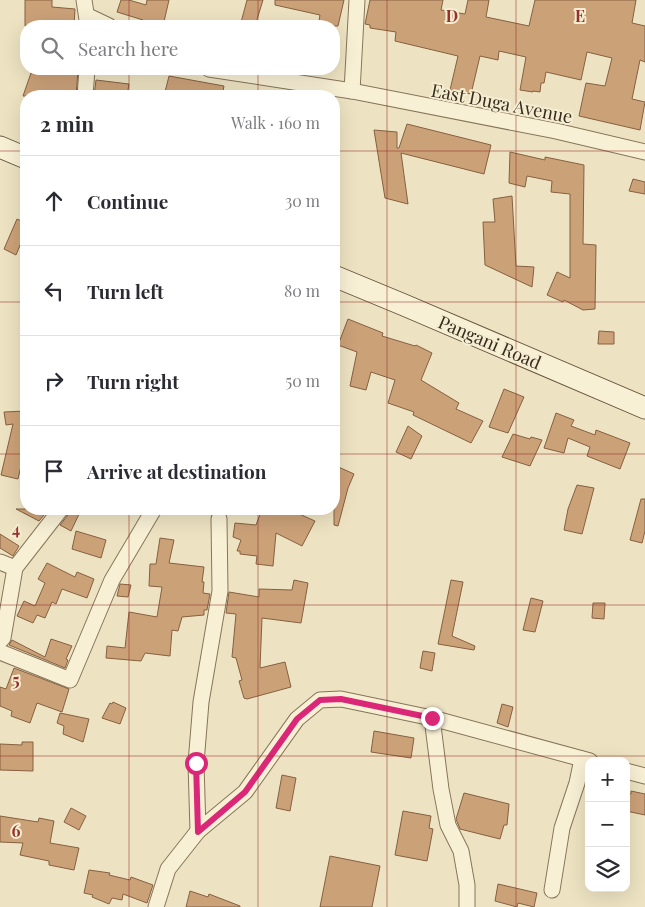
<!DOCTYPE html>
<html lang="en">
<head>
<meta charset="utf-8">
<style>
  :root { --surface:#fff; --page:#f2f2f3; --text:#2b2b33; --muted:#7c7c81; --line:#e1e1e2 }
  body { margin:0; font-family:"Playfair Display",serif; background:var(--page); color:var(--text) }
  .controls { position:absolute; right:15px; bottom:15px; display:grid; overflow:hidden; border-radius:10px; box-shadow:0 5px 20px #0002 }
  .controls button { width:45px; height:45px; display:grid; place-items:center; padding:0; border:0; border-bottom:1px solid var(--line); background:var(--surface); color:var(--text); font:25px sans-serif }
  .stop { position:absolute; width:15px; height:15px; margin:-11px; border:4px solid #db2777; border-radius:50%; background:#fff }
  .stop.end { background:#db2777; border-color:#fff; box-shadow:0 1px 5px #0008 }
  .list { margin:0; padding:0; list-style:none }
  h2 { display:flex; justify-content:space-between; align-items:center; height:65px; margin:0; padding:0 20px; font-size:21px }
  h2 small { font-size:16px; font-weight:400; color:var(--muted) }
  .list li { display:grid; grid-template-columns:32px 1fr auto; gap:15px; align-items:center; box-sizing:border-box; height:90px; padding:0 20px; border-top:1px solid var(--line) }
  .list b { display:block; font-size:19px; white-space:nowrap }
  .list em { font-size:16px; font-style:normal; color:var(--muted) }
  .icon { flex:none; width:28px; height:28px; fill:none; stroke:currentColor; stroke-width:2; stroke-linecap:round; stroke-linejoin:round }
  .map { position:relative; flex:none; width:645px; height:907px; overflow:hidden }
  .search { position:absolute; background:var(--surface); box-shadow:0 5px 20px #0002; left:20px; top:20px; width:320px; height:55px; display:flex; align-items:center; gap:12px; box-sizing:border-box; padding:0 18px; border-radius:20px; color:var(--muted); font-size:19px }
  .panel { position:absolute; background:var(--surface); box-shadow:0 5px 20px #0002; left:20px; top:90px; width:320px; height:425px; border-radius:20px }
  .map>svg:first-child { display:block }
  .building { fill:#cba178; stroke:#866040 }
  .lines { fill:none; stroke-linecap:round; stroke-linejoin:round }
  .minor-casing { stroke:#877559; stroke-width:17 }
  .secondary-casing { stroke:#69563d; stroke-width:23 }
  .minor { stroke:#f8f0d5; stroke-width:15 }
  .secondary { stroke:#f8f0d5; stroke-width:21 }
  .route { stroke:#db2777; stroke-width:6 }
  .grid { fill:none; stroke:#95312a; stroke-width:1; stroke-opacity:0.55 }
  .labels { text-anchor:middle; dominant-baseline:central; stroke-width:4; stroke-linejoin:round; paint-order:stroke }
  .street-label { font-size:18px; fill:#372c1d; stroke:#f5edd1 }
  .grid-label { font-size:16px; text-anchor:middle; font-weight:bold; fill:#95312a; stroke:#f5edd1; stroke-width:4; stroke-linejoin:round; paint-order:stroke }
</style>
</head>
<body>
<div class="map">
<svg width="645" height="907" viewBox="0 0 645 907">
  <rect width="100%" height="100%" fill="#ede3c2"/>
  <g class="building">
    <polygon points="25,0 52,0 52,7 75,9 74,26 25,26"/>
    <polygon points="121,0 129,0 146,5 147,0 169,0 163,26 142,21 143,20 117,12"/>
    <polygon points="247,0 263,0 255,26 240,26"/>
    <polygon points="275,0 344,0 338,26 318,26 320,15 275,5"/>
    <polygon points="370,0 443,0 441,10 465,14 468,0 489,0 486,17 529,26 535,0 636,0 632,23 645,26 645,62 640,60 632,99 645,102 640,130 579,116 586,83 605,86 612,58 587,52 581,80 546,72 544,83 541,83 540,92 533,91 533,92 520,90 526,57 499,51 498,60 480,56 471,94 450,90 458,56 395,41 396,32 370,28 370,25 365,24"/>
    <polygon points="38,69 78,70 76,96 23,96 31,73 36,74"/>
    <polygon points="169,76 224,86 222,96 202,96 182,92 181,96 164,96"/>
    <polygon points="96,80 129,84 127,96 94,96"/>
    <polygon points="407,124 491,145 484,174 401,153 408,204 385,198 374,130 397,132 397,148 399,148"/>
    <polygon points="510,152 545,160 545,157 584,165 583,244 596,245 595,309 583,310 564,300 563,302 547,295 557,272 570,278 570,194 551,192 552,181 527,176 525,187 509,183"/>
    <polygon points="633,179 645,182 645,194 629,191"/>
    <polygon points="512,196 516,266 534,267 532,287 485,265 483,222 495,222 493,199"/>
    <polygon points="17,219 26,223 26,231 16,255 4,249"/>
    <polygon points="348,319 383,333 382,336 415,346 416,345 432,353 421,380 459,403 456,409 483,421 471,443 413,415 414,412 388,403 395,380 371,372 366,390 350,386 357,352 338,345"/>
    <polygon points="599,331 614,332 614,344 598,344"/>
    <polygon points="504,389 524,397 508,433 489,427"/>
    <polygon points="26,411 26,454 24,453 18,479 1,475 13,424 6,425 4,412"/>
    <polygon points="556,413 574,420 571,426 595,435 596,430 630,443 620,469 587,456 590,447 568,438 564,453 544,448"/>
    <polygon points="408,426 422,436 411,459 396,452"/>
    <polygon points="513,434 530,439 531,437 542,440 530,466 502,457"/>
    <polygon points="334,465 354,474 348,488 338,526 334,525"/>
    <polygon points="577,485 594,488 582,534 564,530 568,509"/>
    <polygon points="641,499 645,499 645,531 642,543 630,540"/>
    <polygon points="16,509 49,509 39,521"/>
    <polygon points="70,509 80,512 71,531 60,525 68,515"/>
    <polygon points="262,509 288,509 315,521 302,546 276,533 273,566 256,564 257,556 240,554 240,551 237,551 241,540 233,537 235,523 256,525"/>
    <polygon points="76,531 106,540 101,558 72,549"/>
    <polygon points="0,534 19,546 13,556 0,548"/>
    <polygon points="160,538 174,540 169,563 204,567 202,582 204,582 203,593 210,594 207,610 204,610 204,615 182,617 178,631 172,630 170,656 145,653 141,661 106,658 107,646 125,648 129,612 157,617 162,587 149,586 150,564 156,564"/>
    <polygon points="47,563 75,577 77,572 94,579 87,598 62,589 56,604 52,602 45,618 37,615 33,623 17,616 24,601 35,606 45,583 38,579"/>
    <polygon points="294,580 308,583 301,623 262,618 260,668 285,662 291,687 247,699 244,698 239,681 242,680 236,658 232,657 236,614 226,613 229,592 259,597 259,589 292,590"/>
    <polygon points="451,580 463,582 452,636 475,646 474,650 438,644"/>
    <polygon points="120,584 131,585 128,597 117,596"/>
    <polygon points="531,598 543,601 535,632 523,630"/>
    <polygon points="593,603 605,603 604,619 592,618"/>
    <polygon points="51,639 72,646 66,659 68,660 65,668 9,645 12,640 45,657"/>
    <polygon points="423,651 435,653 432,671 420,668"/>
    <polygon points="14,668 69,689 62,712 37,703 30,723 11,716 12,711 0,706 0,687 6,689"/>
    <polygon points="113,702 126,708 120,724 102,718 110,703 112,704"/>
    <polygon points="502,704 513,707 508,727 497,723"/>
    <polygon points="60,713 89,719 83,742 63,734 64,726 57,723"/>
    <polygon points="374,731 414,738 411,758 371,752"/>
    <polygon points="22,742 33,742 33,771 0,770 0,744 22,745"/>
    <polygon points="282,775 296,778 290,811 276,808"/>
    <polygon points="631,791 645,794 645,815 626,811 628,794 631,794"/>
    <polygon points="464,793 509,804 507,825 504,825 500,839 460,829 456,819"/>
    <polygon points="71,808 86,816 79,830 64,822"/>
    <polygon points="403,811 431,816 429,828 433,829 427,861 395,855"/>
    <polygon points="0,816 38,822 39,818 54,821 50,843 79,848 74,870 49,865 49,861 20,855 23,843 0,842"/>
    <polygon points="330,856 380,866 372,907 320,907"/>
    <polygon points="89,870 110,873 109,875 130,880 131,877 153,885 147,903 123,894 122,900 112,898 109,904 92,897 93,895 84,893"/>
    <polygon points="498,884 537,893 534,907 518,903 517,907 495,901"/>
    <polygon points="190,891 208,897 209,894 240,906 240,907 186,907"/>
  </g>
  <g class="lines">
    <g class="minor-casing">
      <g id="minor">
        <polyline points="84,0 88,26"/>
        <polyline points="88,16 109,26"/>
        <polyline points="209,69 352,91 556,131 645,152"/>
        <polyline points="352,91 357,0"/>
        <polyline points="85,96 87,69"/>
        <polyline points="0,562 15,568"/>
        <polyline points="0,641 3,638 15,568 61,509"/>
        <polyline points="0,652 70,680 112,580 154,509"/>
        <polyline points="432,718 441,789 448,825 461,851 467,885 467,907"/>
        <polyline points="626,771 645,776"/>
        <polyline points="198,831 196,763 201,702 220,591 219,519"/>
        <polyline points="552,890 562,828 577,783 582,759"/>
        <polyline points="156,907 168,869 198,831 245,792 297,719 320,700 341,699 432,718 590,761"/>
      </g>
    </g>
    <g class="secondary-casing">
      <g id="secondary">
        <polyline points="0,147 26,158"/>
        <polyline points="334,276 404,305 645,408"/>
      </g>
    </g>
    <use href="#minor" class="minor"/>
    <use href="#secondary" class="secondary"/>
  </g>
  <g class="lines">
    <polyline class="route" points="196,763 198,832 245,792 297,719 320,700 341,699 432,718"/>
  </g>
  <path class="grid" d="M129,0V26M258,0V26M387,0V907M516,0V907M129,69V96M258,69V96M0,151H26M334,151H645M0,302H26M334,302H645M0,454H26M334,454H645M129,509V907M258,509V907M0,605H645M0,756H645"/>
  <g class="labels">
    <g class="street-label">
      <text transform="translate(502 103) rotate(11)">East Duga Avenue</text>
      <text transform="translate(490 342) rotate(23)">Pangani Road</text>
    </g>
  </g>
  <g class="grid-label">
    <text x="452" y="22">D</text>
    <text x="580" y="22">E</text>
    <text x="16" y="535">4</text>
    <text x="16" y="686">5</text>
    <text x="16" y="837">6</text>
  </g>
</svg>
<div class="controls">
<button>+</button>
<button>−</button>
<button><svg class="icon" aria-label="layers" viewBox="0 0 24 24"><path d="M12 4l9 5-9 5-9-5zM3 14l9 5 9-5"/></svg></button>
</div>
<div class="stop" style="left:196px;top:763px"></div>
<div class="stop end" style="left:432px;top:718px"></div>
<div class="search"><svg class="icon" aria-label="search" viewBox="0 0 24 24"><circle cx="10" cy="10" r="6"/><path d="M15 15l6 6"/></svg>Search here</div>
<section class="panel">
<h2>2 min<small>Walk · 160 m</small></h2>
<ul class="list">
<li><svg class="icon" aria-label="ahead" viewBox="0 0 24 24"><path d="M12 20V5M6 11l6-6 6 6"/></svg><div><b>Continue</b></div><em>30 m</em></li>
<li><svg class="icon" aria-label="left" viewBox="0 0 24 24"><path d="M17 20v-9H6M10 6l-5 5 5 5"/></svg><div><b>Turn left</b></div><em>80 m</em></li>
<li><svg class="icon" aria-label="right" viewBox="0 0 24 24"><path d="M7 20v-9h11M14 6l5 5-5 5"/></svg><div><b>Turn right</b></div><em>50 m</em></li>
<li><svg class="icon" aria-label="arrive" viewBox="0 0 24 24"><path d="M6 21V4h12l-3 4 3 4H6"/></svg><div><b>Arrive at destination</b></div></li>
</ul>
</section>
</div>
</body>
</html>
